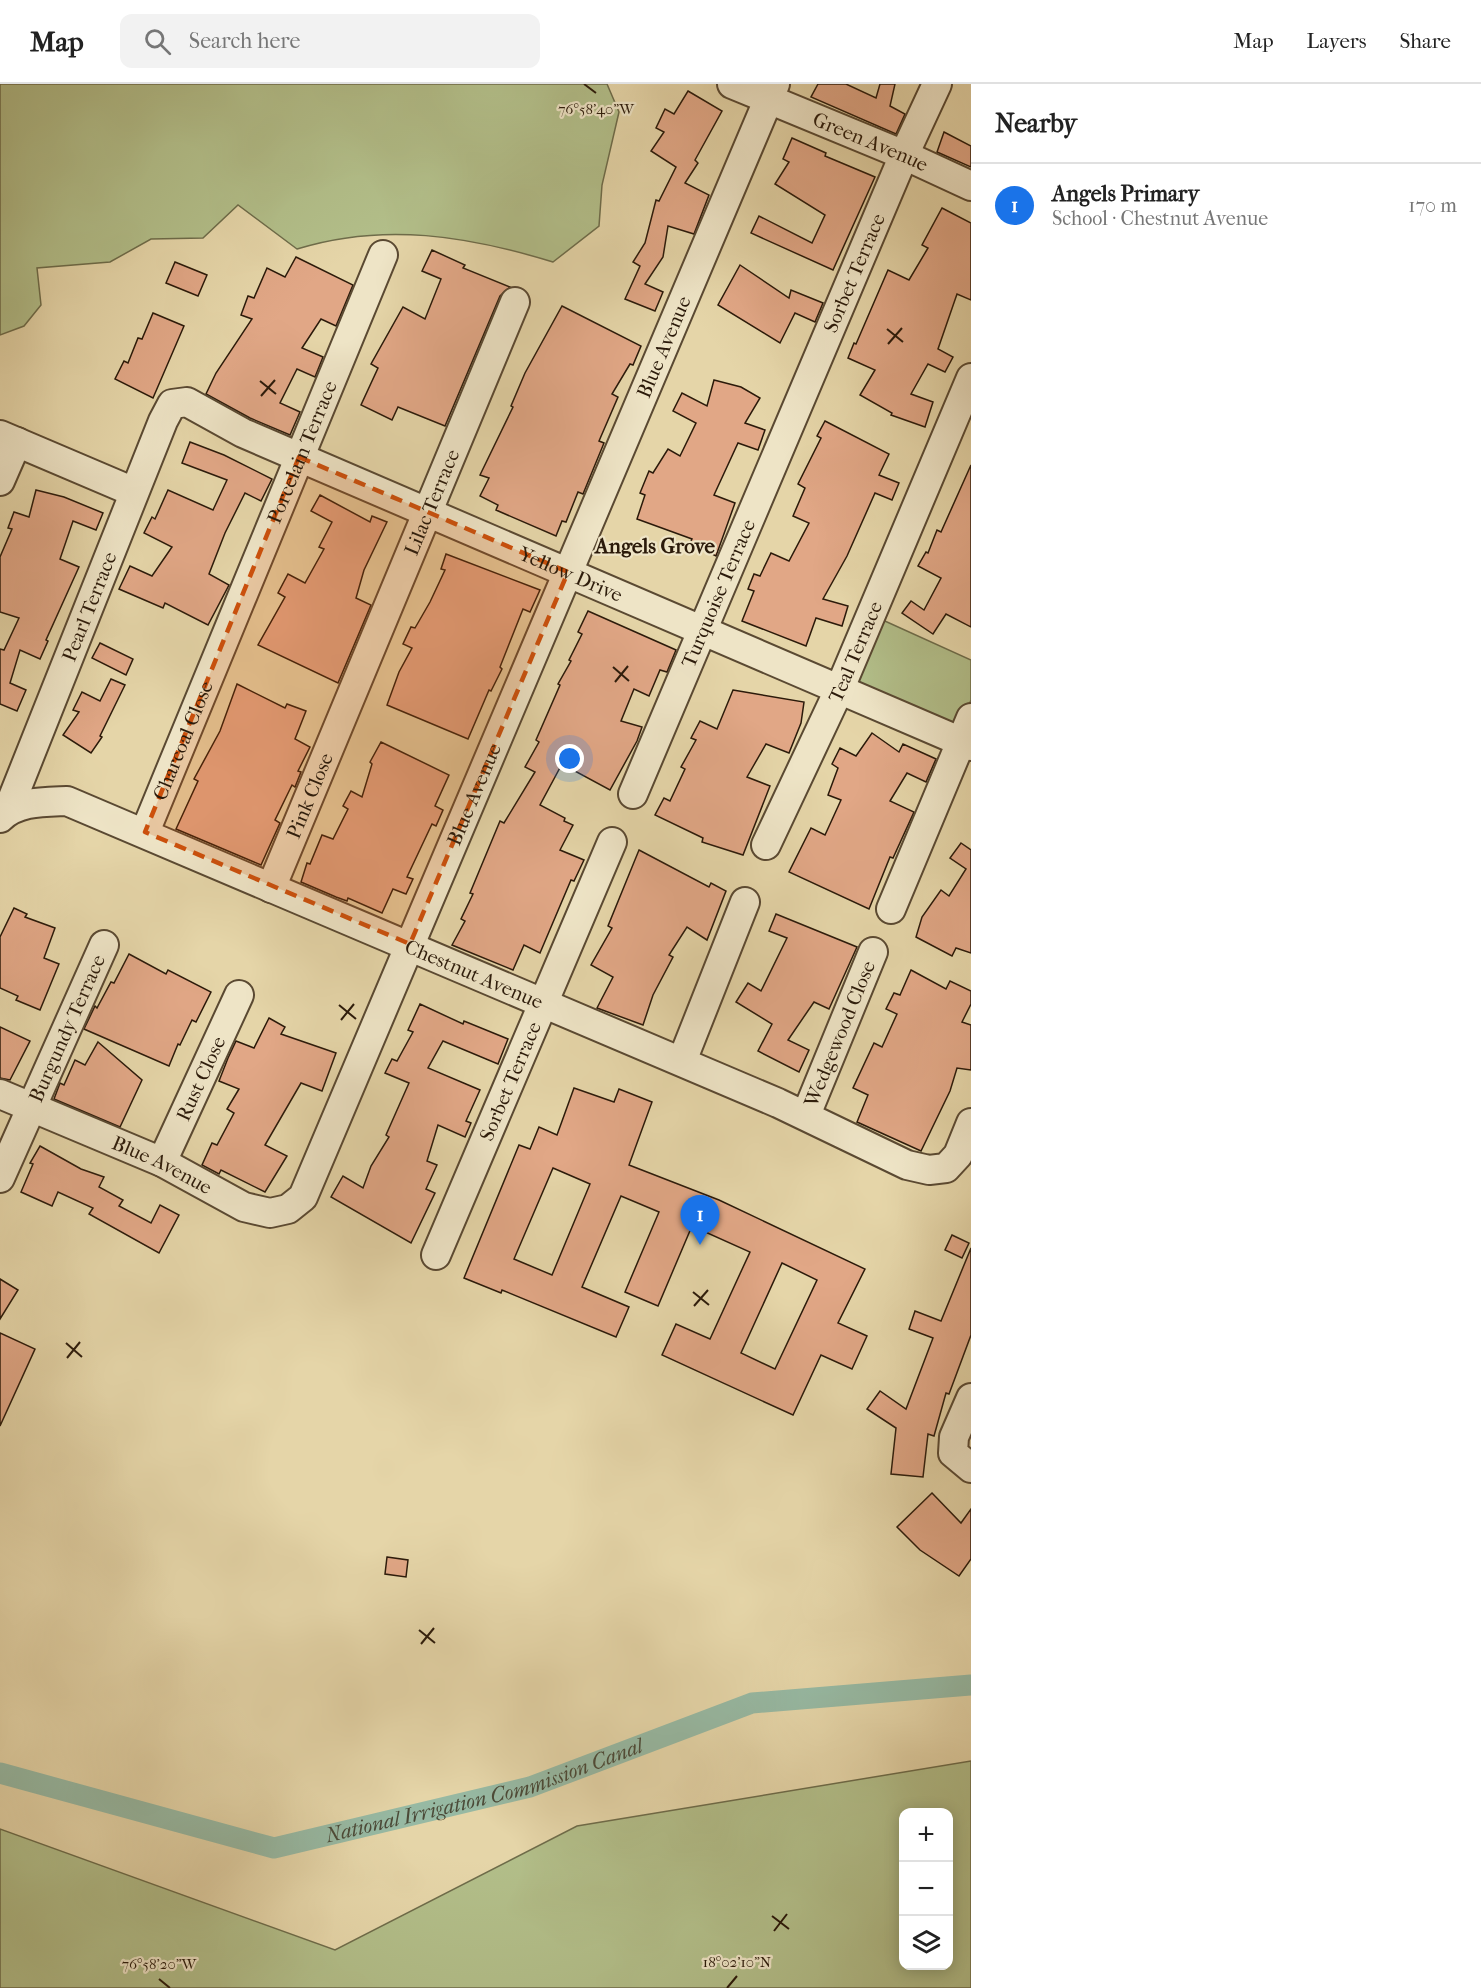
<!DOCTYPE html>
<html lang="en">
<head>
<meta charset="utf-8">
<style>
  :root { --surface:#fff; --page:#f2f2f2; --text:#222; --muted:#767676; --line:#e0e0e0; --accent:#1a73e8 }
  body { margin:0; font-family:"IM FELL French Canon",serif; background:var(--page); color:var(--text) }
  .controls { position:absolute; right:18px; bottom:18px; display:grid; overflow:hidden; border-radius:12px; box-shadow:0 3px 15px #0003 }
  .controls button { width:54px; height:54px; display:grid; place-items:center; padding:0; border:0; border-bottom:2px solid var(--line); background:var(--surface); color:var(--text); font:30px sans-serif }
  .you { position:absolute; left:570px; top:675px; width:21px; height:21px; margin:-15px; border:4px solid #fff; border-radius:50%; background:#1a73e8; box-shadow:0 0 0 9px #1a73e833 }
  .badge { display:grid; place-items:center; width:39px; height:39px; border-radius:50%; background:var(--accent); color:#fff; font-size:20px; font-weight:700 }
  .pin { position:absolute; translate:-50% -50px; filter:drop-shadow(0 2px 3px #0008) }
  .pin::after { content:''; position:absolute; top:32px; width:21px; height:18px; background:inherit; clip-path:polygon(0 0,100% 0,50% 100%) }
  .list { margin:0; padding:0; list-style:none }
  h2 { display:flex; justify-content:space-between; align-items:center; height:78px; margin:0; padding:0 24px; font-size:26px }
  h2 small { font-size:20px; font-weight:400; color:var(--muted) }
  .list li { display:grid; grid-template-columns:39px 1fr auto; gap:18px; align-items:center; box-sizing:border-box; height:84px; padding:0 24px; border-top:2px solid var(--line) }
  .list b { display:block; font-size:22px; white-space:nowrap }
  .list p { margin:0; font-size:20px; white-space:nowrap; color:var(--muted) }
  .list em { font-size:20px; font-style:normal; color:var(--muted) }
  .icon { flex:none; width:33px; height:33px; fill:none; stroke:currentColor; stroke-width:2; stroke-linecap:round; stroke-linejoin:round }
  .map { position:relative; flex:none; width:971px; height:1904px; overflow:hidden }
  header { display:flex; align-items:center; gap:36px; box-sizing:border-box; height:84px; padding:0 30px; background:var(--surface); border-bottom:2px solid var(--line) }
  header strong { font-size:28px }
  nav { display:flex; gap:33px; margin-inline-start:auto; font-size:21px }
  .search { width:420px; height:54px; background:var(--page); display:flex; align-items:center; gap:15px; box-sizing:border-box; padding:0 21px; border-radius:12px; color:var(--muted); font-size:22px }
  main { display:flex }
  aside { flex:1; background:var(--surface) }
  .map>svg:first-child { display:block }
  .green { fill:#b2be89; stroke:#6e6c4a; stroke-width:1.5; fill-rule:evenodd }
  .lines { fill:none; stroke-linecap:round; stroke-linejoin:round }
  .canal { stroke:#97b9a3; stroke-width:21 }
  .building { fill:#e1a786; stroke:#2b1a0a; stroke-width:1.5; fill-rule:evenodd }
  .minor-casing { stroke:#5a4932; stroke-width:32 }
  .minor { stroke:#eee4c6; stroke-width:28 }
  .marked { fill:#cc500c; fill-opacity:0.2; stroke:#cc500c; stroke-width:4.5; stroke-dasharray:12 8; stroke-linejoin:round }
  .ticks { fill:none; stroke:#2b1a0a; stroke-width:2 }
  .labels { text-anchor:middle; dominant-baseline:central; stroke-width:4.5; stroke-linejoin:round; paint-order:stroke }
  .street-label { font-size:20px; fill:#2b1a0a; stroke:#eee4c6 }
  .neighbourhood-label { font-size:21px; font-weight:bold; fill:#2b1a0a; stroke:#eee4c6 }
  .water-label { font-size:21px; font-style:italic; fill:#4b4a38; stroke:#eee4c6 }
  .ticks-label { font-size:15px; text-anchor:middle; fill:#2b1a0a; stroke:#eee4c6; stroke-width:4.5; stroke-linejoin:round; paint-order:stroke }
</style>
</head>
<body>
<header>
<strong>Map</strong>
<div class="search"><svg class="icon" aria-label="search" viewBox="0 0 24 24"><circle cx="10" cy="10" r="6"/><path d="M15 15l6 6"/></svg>Search here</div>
<nav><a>Map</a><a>Layers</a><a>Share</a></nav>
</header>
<main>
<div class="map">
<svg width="971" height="1904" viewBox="0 0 971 1904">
  <rect width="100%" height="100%" fill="#e5d5a8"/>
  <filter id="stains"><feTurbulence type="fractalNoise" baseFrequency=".00333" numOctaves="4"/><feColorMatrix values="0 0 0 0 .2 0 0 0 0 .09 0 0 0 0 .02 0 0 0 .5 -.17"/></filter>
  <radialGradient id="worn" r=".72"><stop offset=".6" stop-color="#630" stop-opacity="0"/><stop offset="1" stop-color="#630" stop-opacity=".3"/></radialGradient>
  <g class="green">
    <path d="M0,0H607L619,28L602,101L599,142L553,178C468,152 384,138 297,165L238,121L203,154L151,155L110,178L37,184L41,221L24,242L0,251Z"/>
    <polygon points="876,533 971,576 971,616 958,647 847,598"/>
    <path d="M971,1677V1904H0V1745L335,1866L577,1742ZM904,1728H948V1882H904Z"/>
  </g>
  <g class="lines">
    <path class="canal" id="s1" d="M0,1689L274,1764L530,1703L752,1619L971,1601"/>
  </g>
  <g class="building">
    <polygon points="818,0 846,0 876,14 880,0 895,0 890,22 905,30 896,50 811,13"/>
    <polygon points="688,7 722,27 695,76 698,79 685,99 709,111 694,150 668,142 663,173 645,200 663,208 655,227 625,215 640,182 633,178 645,159 656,116 659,117 676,83 651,67 664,48 656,44 665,25 674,30"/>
    <polygon points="944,48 971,62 971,83 937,68"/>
    <polygon points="792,54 826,69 825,72 875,93 833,186 751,149 759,132 812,159 825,131 775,100 789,78 783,75"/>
    <polygon points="942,124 971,139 971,216 957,210 938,265 953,273 945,288 928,280 911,310 933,318 925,343 891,331 892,329 860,311 875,286 848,274 854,259 856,260 888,186 909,196 928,164 922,161"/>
    <polygon points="432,166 465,181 463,184 510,203 500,212 445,342 398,323 392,336 361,321 378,284 371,280 403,223 425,235 441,195 422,187"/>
    <polygon points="296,173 353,201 336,242 321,235 302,264 323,273 315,293 297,285 280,319 300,328 290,351 250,334 206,310 216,289 252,235 241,231 248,212 254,214 267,184 285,193"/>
    <polygon points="175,178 207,191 198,212 166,199"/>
    <polygon points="740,181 789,214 791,206 823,219 815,238 795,229 780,259 718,221"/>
    <polygon points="562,222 641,262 633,281 630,280 612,310 618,313 599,357 604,359 583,410 578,408 566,438 562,437 556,452 496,426 498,421 480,412 489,394 480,391 513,323 511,322 525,289"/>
    <polygon points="153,229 184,242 153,314 115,295 124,277 128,279 138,254 142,255"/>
    <polygon points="714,296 741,303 760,314 745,339 765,346 758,366 738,359 714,411 735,419 716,472 690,459 692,455 637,435 645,411 640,409 649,387 653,389 668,365 680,372 696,339 673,327 682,309 707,322"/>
    <polygon points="825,337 889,370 879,391 899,399 892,416 875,409 847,472 823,515 848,522 842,542 816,534 806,562 742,537 754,507 748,505 754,490 760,492 771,469 789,477 809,439 793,432 805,404 798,400 821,354 817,352"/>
    <polygon points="190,358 224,371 272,395 261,417 245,409 225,449 209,490 229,501 208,541 165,519 163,524 119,505 130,482 152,492 172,463 144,449 152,433 155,435 168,406 213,426 227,396 182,379"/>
    <polygon points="971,381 971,543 946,530 933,550 902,529 911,517 924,526 941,494 918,482 926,468 928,469 937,446 941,448"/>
    <polygon points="36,406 64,413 103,429 96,446 73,437 60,475 79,483 46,556 48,557 40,575 20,566 10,599 26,606 17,627 0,620 0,565 4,566 19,534 0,528 0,473 12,445 8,444 14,428 29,433"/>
    <polygon points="320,411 370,438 372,432 387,438 364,486 356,514 371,521 338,599 258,561 285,513 278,509 288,490 305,499 324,465 319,463 332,438 311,427"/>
    <polygon points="446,470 540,506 530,528 523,525 500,583 502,585 491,607 489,606 468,655 387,621 399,588 412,564 403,560 411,543 415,544 430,518 445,486 441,485"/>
    <polygon points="588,527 676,566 667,588 660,586 649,612 634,605 621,637 642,643 637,657 610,706 562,680 540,721 565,734 564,737 573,741 560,766 584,776 574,797 571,796 540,869 524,861 513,886 452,861 465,837 461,835 473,810 470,809 500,737 504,739 535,688 525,683 539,658 536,656 560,601 558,600 571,577 569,576 582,550 578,548"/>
    <polygon points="100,559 133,575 126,591 92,574"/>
    <polygon points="111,595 125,601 100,652 102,653 91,669 63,651 79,628 73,626 82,608 100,617"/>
    <polygon points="237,600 285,624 287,620 306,627 295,655 310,663 298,687 301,688 295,703 292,701 275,736 280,739 261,781 176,745 198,697 194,695 220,647"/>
    <polygon points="733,606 804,618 801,639 789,669 766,660 747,693 770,702 743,771 702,758 703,754 655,731 664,714 670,717 685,685 681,683 696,656 691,654 700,637 717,645"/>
    <polygon points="872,649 899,668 903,660 936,675 926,698 907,689 890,717 914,728 893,774 890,773 869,825 789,788 811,744 825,751 841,716 828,711 838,684 832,680 840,664 856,672"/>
    <polygon points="381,658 449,691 435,722 443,726 436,742 432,740 407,793 413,795 406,810 393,805 382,829 348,814 347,817 336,813 301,798 307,779 310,780 322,751 333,755 348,725 343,722 351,707 362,713 372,680 370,678"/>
    <polygon points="961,759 971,766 971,869 956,864 952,872 916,853 922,833 941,806 949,812 966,785 950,774"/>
    <polygon points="639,766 709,803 711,799 726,807 707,856 687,843 669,871 673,873 653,911 643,941 597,924 613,893 591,881 612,844 608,842"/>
    <polygon points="14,824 27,830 25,833 55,844 44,874 59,880 40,926 16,916 18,912 0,904 0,853"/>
    <polygon points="776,830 857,863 829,925 814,918 788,956 809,966 799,988 758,967 772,940 736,918 748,899 761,907 787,854 769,847"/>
    <polygon points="129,870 166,890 168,886 211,908 196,938 192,936 180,961 178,960 169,982 84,945 95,922 97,924 111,898 114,899"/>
    <polygon points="911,886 946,905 950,897 971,907 971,920 962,938 971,941 971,986 957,984 950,1007 921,1067 857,1038 868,1011 853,1004 874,959 882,963 897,930 886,925 894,909 900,911"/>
    <polygon points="420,920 463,940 464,937 508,955 498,980 443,957 428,984 480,1006 466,1037 471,1039 465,1053 438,1041 427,1077 437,1081 426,1105 435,1109 411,1159 331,1113 343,1092 363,1104 371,1082 389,1053 386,1051 409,999 385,989 392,975 397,977 413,948 408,946"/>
    <polygon points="269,934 285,943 281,950 336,969 322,1007 301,999 265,1061 287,1072 265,1108 221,1086 219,1090 202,1081 212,1059 217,1061 234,1029 227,1025 239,1005 219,997 228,974 236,957 254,964"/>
    <polygon points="0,943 30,957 10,996 0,994"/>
    <polygon points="98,958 142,996 120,1043 54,1015 60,999 64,1001 75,976 85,981"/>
    <path d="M574,1004L614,1018L619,1005L652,1018L629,1081L719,1116L865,1185L838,1239L867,1252L852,1285L821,1271L793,1331L662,1271L676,1240L710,1255L750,1168L692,1142L658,1222L625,1208L659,1128L621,1112L582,1203L629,1223L616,1253L502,1206L501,1209L464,1194L519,1061L530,1065L539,1043L557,1051ZM553,1084L590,1100L552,1191L514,1175ZM782,1179L817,1196L775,1285L741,1269Z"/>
    <polygon points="40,1062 81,1085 104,1093 99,1103 123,1116 119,1122 151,1139 160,1121 179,1131 159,1169 89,1130 93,1124 58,1108 52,1122 21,1108 33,1080 30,1079"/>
    <polygon points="952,1151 969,1159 962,1174 945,1166"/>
    <polygon points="971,1164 971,1251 949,1310 946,1309 934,1352 928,1350 923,1393 891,1390 896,1344 867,1325 880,1307 906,1325 933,1254 909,1245 915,1227 941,1237"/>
    <polygon points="0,1195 18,1206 0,1235"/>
    <polygon points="0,1249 35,1265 0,1342"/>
    <polygon points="932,1409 961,1439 971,1425 971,1475 959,1492 920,1466 897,1443"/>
    <polygon points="387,1473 408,1476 406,1493 385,1490"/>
  </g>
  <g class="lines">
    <g class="minor-casing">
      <g id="minor">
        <path id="s2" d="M732,0L904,71L971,102"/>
        <polyline points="0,351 134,408"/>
        <polyline points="0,397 17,358"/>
        <path id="s3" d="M633,710L904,71L937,0"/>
        <path id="s4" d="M8,726L163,337L172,320L187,318L243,349L971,662"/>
        <path id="s5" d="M0,734C18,717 43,718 67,717L778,1019L907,1081L929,1086L946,1084L958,1071L971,1039"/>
        <path id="s6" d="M145,748L383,171"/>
        <path id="s7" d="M766,761L840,604L971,294"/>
        <path id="s8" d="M271,804L515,218"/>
        <polyline points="891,825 971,634"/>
        <polyline points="682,977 745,818"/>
        <path id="s9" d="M0,1010L162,1078L244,1123L270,1129L288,1125L303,1113L775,0"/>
        <path id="s10" d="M806,1031L873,868"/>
        <path id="s11" d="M162,1078L239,911"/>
        <path id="s12" d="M0,1094L104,861"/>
        <path id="s13" d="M436,1171L612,758"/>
        <polyline points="971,1314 954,1353 953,1369 971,1384"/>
      </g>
    </g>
    <use href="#minor" class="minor"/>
  </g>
  <path class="marked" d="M299,373L568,488L410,860L145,748Z"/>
  <path class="ticks" d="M584,0L596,9M887,245L903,258M888,260L902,244M260,297L276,310M261,312L275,296M613,583L629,597M615,598L628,582M339,921L356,935M341,936L354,920M693,1208L709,1221M694,1222L708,1206M66,1259L82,1273M67,1274L80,1258M419,1546L435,1559M421,1560L434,1544M772,1832L789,1845M774,1847L787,1830M159,1895L170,1904M727,1904L737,1892"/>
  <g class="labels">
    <g class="street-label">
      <text stroke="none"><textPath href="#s2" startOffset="150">Green Avenue</textPath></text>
      <text stroke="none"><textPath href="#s3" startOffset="566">Sorbet Terrace</textPath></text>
      <text stroke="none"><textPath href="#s9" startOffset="1257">Blue Avenue</textPath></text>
      <text stroke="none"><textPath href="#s6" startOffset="411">Porcelain Terrace</textPath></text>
      <text stroke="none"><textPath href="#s8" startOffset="418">Lilac Terrace</textPath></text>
      <text stroke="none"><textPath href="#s4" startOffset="874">Yellow Drive</textPath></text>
      <text stroke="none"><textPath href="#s3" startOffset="218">Turquoise Terrace</textPath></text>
      <text stroke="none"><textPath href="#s4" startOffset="219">Pearl Terrace</textPath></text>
      <text stroke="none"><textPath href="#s7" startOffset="213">Teal Terrace</textPath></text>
      <text stroke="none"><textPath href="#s6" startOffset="99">Charcoal Close</textPath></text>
      <text stroke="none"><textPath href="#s9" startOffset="771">Blue Avenue</textPath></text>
      <text stroke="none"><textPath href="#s8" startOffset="100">Pink Close</textPath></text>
      <text stroke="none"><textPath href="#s5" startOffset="513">Chestnut Avenue</textPath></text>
      <text stroke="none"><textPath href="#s12" startOffset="164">Burgundy Terrace</textPath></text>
      <text stroke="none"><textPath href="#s10" startOffset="88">Wedgewood Close</textPath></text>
      <text stroke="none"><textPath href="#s11" startOffset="92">Rust Close</textPath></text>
      <text stroke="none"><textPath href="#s13" startOffset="189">Sorbet Terrace</textPath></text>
      <text stroke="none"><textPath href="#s9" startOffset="177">Blue Avenue</textPath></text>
    </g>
    <g class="neighbourhood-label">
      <text x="655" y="462">Angels Grove</text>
    </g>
    <g class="water-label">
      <text stroke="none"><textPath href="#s1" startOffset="502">National Irrigation Commission Canal</textPath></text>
    </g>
  </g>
  <g class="ticks-label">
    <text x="596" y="30">76°58'40"W</text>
    <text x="737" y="1883">18°02'10"N</text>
    <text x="159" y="1885">76°58'20"W</text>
  </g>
  <rect width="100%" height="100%" filter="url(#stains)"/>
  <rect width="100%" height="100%" fill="url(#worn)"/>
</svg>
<div class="controls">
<button>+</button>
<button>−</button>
<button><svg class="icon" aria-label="layers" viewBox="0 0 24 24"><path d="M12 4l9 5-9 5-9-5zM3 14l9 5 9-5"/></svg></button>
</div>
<div class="you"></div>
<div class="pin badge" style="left:700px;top:1161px">1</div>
</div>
<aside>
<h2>Nearby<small></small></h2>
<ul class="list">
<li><span class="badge">1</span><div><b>Angels Primary</b><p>School · Chestnut Avenue</p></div><em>170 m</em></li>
</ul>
</aside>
</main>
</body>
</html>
